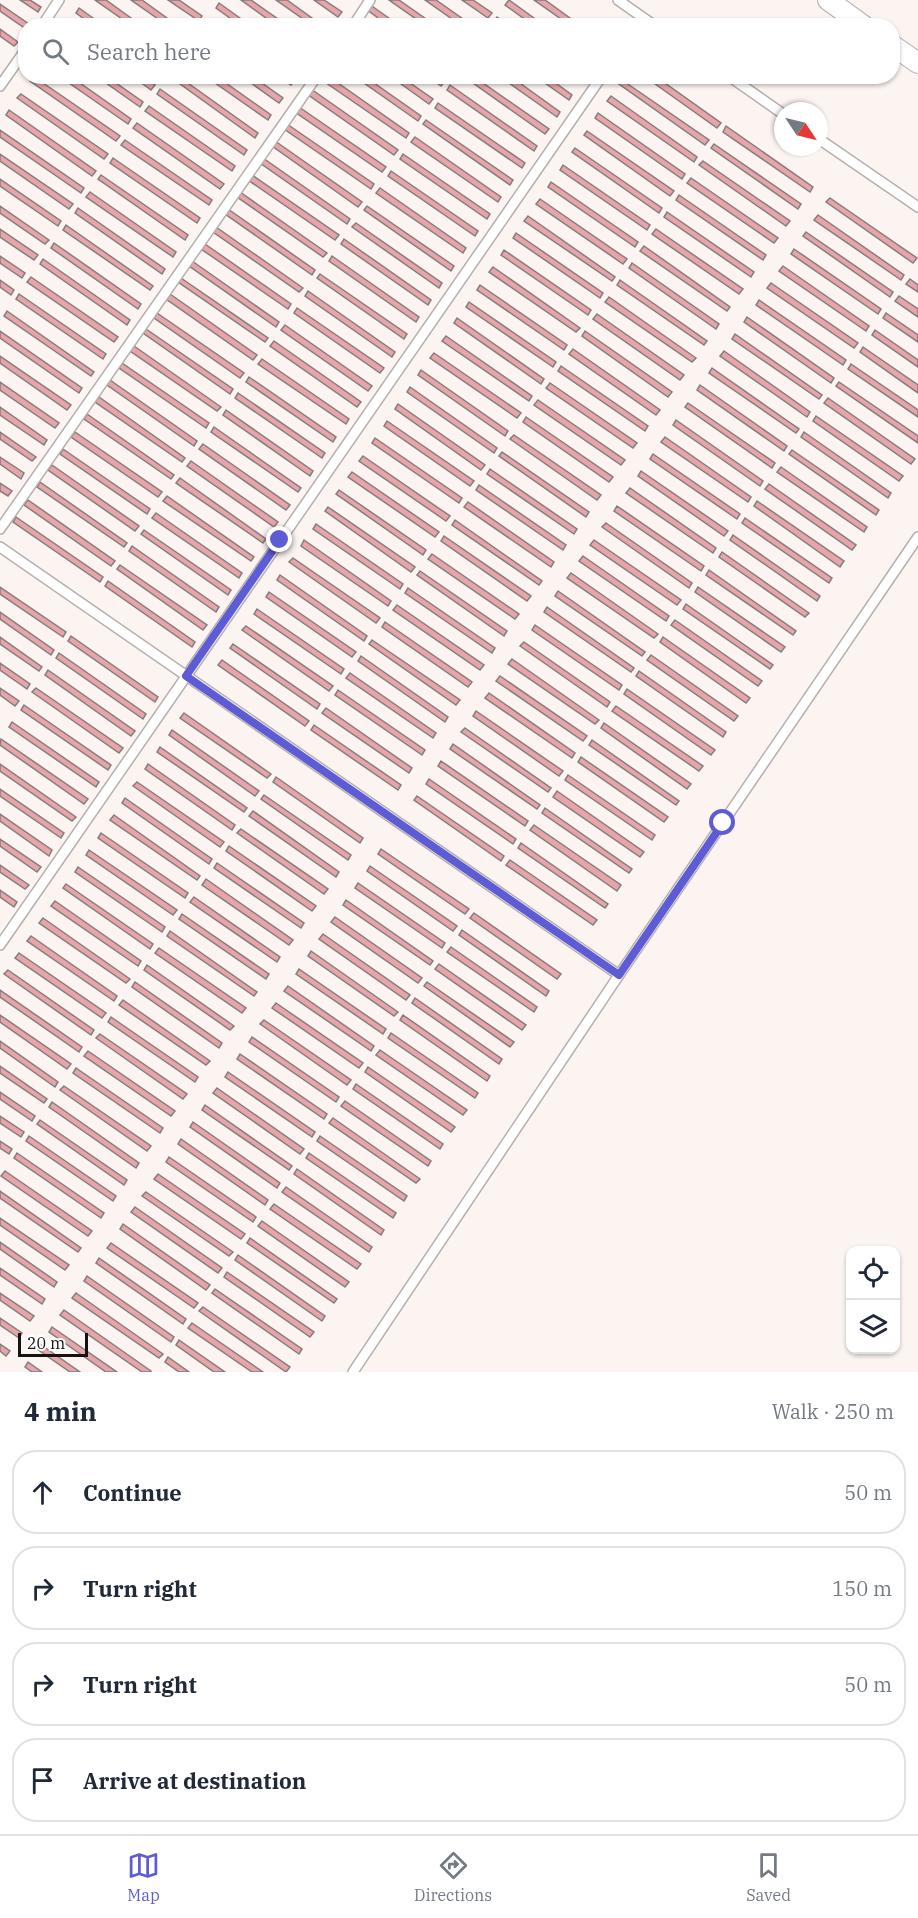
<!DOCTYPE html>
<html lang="en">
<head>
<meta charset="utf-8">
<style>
  :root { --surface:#fff; --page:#f2f2f3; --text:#1f2937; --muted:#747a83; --line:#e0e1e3; --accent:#5d5cd4 }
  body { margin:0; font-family:"IBM Plex Serif",serif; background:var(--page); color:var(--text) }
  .controls { position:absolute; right:18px; bottom:18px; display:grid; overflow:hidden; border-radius:12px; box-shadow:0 2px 4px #0004 }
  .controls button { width:54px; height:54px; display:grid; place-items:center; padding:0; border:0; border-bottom:2px solid var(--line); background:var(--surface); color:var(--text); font:30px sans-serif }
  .compass { position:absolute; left:774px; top:102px; width:54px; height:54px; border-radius:50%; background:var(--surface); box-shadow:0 2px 4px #0004; rotate:125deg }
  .scale { position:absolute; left:18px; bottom:15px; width:70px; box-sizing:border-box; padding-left:6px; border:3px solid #151211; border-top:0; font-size:16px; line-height:21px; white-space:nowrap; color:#151211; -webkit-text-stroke:4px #fff; paint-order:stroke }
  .stop { position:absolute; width:18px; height:18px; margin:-14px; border:4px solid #5d5cd4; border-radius:50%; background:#fff }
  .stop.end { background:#5d5cd4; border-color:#fff; box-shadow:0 2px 6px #0008 }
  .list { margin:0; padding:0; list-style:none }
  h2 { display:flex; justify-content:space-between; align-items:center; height:78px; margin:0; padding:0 24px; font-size:26px }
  h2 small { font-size:20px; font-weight:400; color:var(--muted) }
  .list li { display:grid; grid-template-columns:39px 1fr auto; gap:18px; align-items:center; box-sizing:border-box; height:84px; margin:0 12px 12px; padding:0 12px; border:2px solid var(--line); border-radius:24px }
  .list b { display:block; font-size:22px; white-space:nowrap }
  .list em { font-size:20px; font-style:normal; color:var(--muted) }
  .icon { flex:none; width:33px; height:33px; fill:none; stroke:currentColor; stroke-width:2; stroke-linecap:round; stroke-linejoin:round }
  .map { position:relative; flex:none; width:918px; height:1372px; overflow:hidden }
  .search { position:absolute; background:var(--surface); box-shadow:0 2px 4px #0004; left:18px; right:18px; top:18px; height:66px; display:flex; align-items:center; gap:15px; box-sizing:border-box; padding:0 21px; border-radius:24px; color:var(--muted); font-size:22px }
  .sheet { height:462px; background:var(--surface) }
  nav { display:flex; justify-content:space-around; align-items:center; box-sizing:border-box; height:84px; border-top:2px solid var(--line); background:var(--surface); font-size:16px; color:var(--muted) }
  nav a { display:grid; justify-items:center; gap:3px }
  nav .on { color:var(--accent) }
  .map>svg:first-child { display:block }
  .building { fill:#e8a5a9; stroke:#857d7d; stroke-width:1.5 }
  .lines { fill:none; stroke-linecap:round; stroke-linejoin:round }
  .service-casing { stroke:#b7afad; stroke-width:12 }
  .minor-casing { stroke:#b7afad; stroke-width:22 }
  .service { stroke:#fff; stroke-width:9 }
  .minor { stroke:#fff; stroke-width:20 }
  .route { stroke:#5d5cd4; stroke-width:8 }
</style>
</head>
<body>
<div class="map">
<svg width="918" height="1372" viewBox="0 0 918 1372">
  <rect width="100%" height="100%" fill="#fcf4f1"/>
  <g class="building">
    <polygon points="20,0 30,0 41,7 38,12"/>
    <polygon points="95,0 106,0 142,26 132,26"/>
    <polygon points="131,0 142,0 178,26 168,26"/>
    <polygon points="168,0 179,0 202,16 199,21"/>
    <polygon points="241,0 251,0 288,26 277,26"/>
    <polygon points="276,0 287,0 323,26 313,26"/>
    <polygon points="314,0 324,0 342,12 338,17"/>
    <polygon points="389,0 399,0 436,26 426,26"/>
    <polygon points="425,0 436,0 473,26 462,26"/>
    <polygon points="462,0 473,0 492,13 488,18"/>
    <polygon points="509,0 545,26 534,26 505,5"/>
    <polygon points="534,0 545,0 581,26 571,26"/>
    <polygon points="219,3 251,26 241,26 216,8"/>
    <polygon points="0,4 29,24 28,26 26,26 26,29 0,11"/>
    <polygon points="369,4 400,26 389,26 366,9"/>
    <polygon points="79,8 104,26 94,26 76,13"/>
    <polygon points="497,17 510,26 499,26 494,22"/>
    <polygon points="0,29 18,42 14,46 0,36"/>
    <polygon points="33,76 120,136 116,141 30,81"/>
    <polygon points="59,76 70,76 131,119 128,124"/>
    <polygon points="96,76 106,76 143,102 140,107"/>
    <polygon points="132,76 142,76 155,85 151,90"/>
    <polygon points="169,76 178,76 258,133 255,138"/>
    <polygon points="205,76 216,76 271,115 268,120"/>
    <polygon points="241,76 252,76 283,98 279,103"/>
    <polygon points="278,76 289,76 295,81 291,85"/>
    <polygon points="320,76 328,76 409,133 406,138 319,78"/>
    <polygon points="354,76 364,76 421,116 418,121"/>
    <polygon points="390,76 400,76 433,99 429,104"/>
    <polygon points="427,76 437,76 445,81 441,86"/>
    <polygon points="463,76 473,76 549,129 545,134"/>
    <polygon points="499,76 510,76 560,112 557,117"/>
    <polygon points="535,76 546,76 572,95 569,100"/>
    <polygon points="644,76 655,76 721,123 717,128"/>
    <polygon points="622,80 709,140 705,145 619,84"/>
    <polygon points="450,85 537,146 534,151 447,90"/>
    <polygon points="160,89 247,150 244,155 157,94"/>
    <polygon points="311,89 398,150 394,155 307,94"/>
    <polygon points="21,94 108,154 104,159 17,98"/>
    <polygon points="611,96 697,157 694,162 607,101"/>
    <polygon points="438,103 525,163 522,168 435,108"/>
    <polygon points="149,106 235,166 232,171 145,111"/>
    <polygon points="299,107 386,167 382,172 295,112"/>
    <polygon points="9,110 96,171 92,176 6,115"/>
    <polygon points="598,113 685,174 682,179 595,118"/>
    <polygon points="426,120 513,180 510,185 423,124"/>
    <polygon points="137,123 224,184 220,189 133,128"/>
    <polygon points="287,124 374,184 371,189 284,129"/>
    <polygon points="726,126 813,187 810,192 723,132"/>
    <polygon points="0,130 84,188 81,193 0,137"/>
    <polygon points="587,131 674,191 670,196 584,135"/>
    <polygon points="415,137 501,197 498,202 411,142"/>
    <polygon points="125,140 212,200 209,205 121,145"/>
    <polygon points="275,141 362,202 358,207 272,146"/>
    <polygon points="714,144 801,204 798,209 711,148"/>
    <polygon points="575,148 662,208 659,213 572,152"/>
    <polygon points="0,154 73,204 69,209 0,161"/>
    <polygon points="403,154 490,214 487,219 400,159"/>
    <polygon points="113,158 200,218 197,223 110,163"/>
    <polygon points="263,158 350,219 347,224 260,163"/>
    <polygon points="703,161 790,221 786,226 699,165"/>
    <polygon points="563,165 650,225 647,230 560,170"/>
    <polygon points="391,171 478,231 475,236 388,176"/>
    <polygon points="101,175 188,235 185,240 98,179"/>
    <polygon points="252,175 339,235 335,240 248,180"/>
    <polygon points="691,178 778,238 774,243 687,183"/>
    <polygon points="0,179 61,221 58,226 0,186"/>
    <polygon points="551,182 638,242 635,247 548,187"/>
    <polygon points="380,188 466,248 463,253 376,193"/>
    <polygon points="90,192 176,252 173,257 86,197"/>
    <polygon points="240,192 327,253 323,257 237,197"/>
    <polygon points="679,195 766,255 763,260 676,200"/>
    <polygon points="830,198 917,258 913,263 826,202"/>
    <polygon points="540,199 627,259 623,264 536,204"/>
    <polygon points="0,206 49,240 45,244 0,213"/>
    <polygon points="367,206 454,266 451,271 364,210"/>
    <polygon points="78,208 165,269 162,274 75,213"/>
    <polygon points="228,209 315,270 312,275 225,214"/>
    <polygon points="667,212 754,272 751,277 664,217"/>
    <polygon points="818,215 904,275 901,280 814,220"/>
    <polygon points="528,216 615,277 612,281 524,221"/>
    <polygon points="356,223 442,283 439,288 352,227"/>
    <polygon points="66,225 153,286 150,290 63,230"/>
    <polygon points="216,227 303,288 299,292 213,232"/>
    <polygon points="0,229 38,255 34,260 0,237"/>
    <polygon points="656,229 743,289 739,294 652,234"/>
    <polygon points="806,232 893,292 890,297 803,236"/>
    <polygon points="516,233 603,293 600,298 513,238"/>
    <polygon points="344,239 431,300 428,305 341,244"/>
    <polygon points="54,243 141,304 138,309 51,248"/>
    <polygon points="205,244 291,304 288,309 201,249"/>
    <polygon points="644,246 730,307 727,311 640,251"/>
    <polygon points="794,249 881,309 878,314 791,254"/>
    <polygon points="504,250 591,310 588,315 501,255"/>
    <polygon points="0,256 25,273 22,278 0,263"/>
    <polygon points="332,256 419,317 416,322 329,261"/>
    <polygon points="43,259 130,320 127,325 40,264"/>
    <polygon points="192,261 279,322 276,327 189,266"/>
    <polygon points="632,263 719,324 716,329 629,268"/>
    <polygon points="783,266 869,326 866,331 779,271"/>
    <polygon points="493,267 580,328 576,332 489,272"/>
    <polygon points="320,274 407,334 404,339 317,278"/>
    <polygon points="31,277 118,337 114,342 27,282"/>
    <polygon points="181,278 268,338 265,342 178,282"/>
    <polygon points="910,279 918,285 918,292 906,284"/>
    <polygon points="0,280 14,290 11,295 0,287"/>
    <polygon points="620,280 707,341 704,345 617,285"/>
    <polygon points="771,283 858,343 854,348 767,288"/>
    <polygon points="480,285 567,345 564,350 477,290"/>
    <polygon points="308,291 395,352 392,357 305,296"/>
    <polygon points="19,294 106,354 103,359 16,299"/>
    <polygon points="170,294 257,355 253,360 166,299"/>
    <polygon points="899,296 918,309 918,317 895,301"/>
    <polygon points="609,297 696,358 692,362 605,302"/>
    <polygon points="759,300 846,360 843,365 756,305"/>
    <polygon points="469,302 556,362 553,367 466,307"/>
    <polygon points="297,308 384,368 380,373 294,313"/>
    <polygon points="7,311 94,372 91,376 4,316"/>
    <polygon points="157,313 244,373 240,378 154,318"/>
    <polygon points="886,313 918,335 918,342 883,318"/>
    <polygon points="597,314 684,375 680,380 593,319"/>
    <polygon points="747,317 834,378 831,383 744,322"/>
    <polygon points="457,318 544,379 541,384 454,323"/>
    <polygon points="285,325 372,386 368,391 281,330"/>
    <polygon points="146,329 233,389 230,394 143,333"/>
    <polygon points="875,330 918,360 918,367 872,335"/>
    <polygon points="0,331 82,388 79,393 0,338"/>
    <polygon points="585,331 672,392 668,397 582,336"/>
    <polygon points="735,334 822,395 819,399 732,339"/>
    <polygon points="446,336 532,396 529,401 442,341"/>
    <polygon points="274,341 361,402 357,407 270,346"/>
    <polygon points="134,346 221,407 217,411 130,351"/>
    <polygon points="863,347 918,385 918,393 860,352"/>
    <polygon points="573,349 660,410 656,415 569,354"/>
    <polygon points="724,351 810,412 807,417 720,356"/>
    <polygon points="434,353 521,413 517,418 430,358"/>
    <polygon points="0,356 71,405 67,410 0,363"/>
    <polygon points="262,359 349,419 346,424 258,364"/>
    <polygon points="122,363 209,423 206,428 119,368"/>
    <polygon points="851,364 918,410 918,417 848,369"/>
    <polygon points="561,366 648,426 645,431 558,371"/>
    <polygon points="712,368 799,429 796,433 709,373"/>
    <polygon points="421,370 508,431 505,436 418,375"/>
    <polygon points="249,377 336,437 333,442 246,382"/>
    <polygon points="110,380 197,441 194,446 107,385"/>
    <polygon points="0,382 59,423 55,428 0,390"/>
    <polygon points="839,382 918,436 918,443 836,386"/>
    <polygon points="550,383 637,443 633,448 546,388"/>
    <polygon points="700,385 787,446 784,451 697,390"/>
    <polygon points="410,387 497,448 494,453 407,392"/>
    <polygon points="238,393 325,453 322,458 235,398"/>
    <polygon points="99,397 185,458 182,462 95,402"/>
    <polygon points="828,398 915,459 911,464 824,403"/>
    <polygon points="538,400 625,460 621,465 534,405"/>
    <polygon points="688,403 775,463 772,468 685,407"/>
    <polygon points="398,404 485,465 481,470 395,409"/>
    <polygon points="0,407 47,440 44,445 0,415"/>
    <polygon points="226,410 313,471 310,476 223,415"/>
    <polygon points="87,414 174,475 171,479 84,419"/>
    <polygon points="816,416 903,476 899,481 813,421"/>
    <polygon points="526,417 613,477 609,482 523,422"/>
    <polygon points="676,420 763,481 760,486 673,425"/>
    <polygon points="387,421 474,481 470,486 384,426"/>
    <polygon points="214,427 301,488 298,492 211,432"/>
    <polygon points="0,432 36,457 32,461 0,439"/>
    <polygon points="75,432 162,492 158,497 71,437"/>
    <polygon points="804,432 891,493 888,498 801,437"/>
    <polygon points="514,435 601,495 597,500 510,439"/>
    <polygon points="665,437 751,497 748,502 661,442"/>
    <polygon points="375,438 462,498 459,503 372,443"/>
    <polygon points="203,444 290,505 286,510 199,449"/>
    <polygon points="63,449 150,509 147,514 60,454"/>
    <polygon points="792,450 879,510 876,515 789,454"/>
    <polygon points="502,452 589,512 586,517 499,456"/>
    <polygon points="653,454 740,514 737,519 650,459"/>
    <polygon points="363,456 450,516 446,521 359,461"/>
    <polygon points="0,457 24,473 21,479 0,464"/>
    <polygon points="191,461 278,522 274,527 187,466"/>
    <polygon points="52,465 139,526 135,531 48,470"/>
    <polygon points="781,467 867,527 864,532 777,472"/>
    <polygon points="490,469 577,529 574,534 487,474"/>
    <polygon points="641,471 728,531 724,536 638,476"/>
    <polygon points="352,472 439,532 435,537 348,477"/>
    <polygon points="180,478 266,539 263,543 176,483"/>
    <polygon points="40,482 127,543 124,547 37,487"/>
    <polygon points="0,483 12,491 8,496 0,491"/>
    <polygon points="769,484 856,545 852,550 765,489"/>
    <polygon points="479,485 566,545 563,550 476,490"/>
    <polygon points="630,488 716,548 713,553 626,493"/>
    <polygon points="339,490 426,550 423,555 336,494"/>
    <polygon points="167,496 254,557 251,561 163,501"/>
    <polygon points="28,500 115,561 111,566 24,505"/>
    <polygon points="757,501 844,561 840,567 754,506"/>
    <polygon points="468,502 554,562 551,567 464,507"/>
    <polygon points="617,506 704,566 701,571 614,511"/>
    <polygon points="328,507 415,567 411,572 325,511"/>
    <polygon points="156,513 242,573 239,578 152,518"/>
    <polygon points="16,517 103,577 100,582 13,522"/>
    <polygon points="745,518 832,578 829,583 742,523"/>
    <polygon points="455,520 542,581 539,585 452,525"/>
    <polygon points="606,523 692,583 689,588 602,527"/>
    <polygon points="316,524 403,584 400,589 313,529"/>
    <polygon points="144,530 231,590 228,595 141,534"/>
    <polygon points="733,535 820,596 817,601 730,540"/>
    <polygon points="444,536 531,596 527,601 441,541"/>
    <polygon points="304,540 391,601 388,606 301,546"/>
    <polygon points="594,540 681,600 677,605 590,545"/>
    <polygon points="132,546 219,607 216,612 129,551"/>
    <polygon points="722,552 809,613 805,617 719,557"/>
    <polygon points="432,554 519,614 515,619 428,559"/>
    <polygon points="583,556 669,616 666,621 579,561"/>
    <polygon points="293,558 380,618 376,623 289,562"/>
    <polygon points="120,565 207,625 203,630 117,569"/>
    <polygon points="709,570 796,631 793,635 706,575"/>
    <polygon points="420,571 507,631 504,636 417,575"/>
    <polygon points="571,573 658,634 654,638 567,578"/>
    <polygon points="280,575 367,636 364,641 277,580"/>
    <polygon points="108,581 195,642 192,647 105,586"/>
    <polygon points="0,587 66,632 63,637 0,594"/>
    <polygon points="698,587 785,647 781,652 695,592"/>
    <polygon points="408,588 495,648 492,653 405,593"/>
    <polygon points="558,591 645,652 642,656 555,596"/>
    <polygon points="269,592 356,652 352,657 266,597"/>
    <polygon points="686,604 773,665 770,669 683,609"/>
    <polygon points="397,605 484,665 480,670 393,610"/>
    <polygon points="547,607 634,668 631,672 544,612"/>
    <polygon points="257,609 344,669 341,674 254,614"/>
    <polygon points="0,612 54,650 51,655 0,619"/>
    <polygon points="675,620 762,681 758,686 671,625"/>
    <polygon points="385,622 472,682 468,687 382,627"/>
    <polygon points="535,625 622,685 619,690 532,630"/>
    <polygon points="246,626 333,686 329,691 242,630"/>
    <polygon points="71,636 158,697 155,702 68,641"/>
    <polygon points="0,637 42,667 39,671 0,644"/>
    <polygon points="663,637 750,698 746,703 660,642"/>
    <polygon points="372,640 460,700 456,705 369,644"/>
    <polygon points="524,642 610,702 607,707 520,646"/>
    <polygon points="233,644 320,704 317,709 230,648"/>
    <polygon points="59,653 146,714 143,719 56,658"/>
    <polygon points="651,655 738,716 734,721 647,660"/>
    <polygon points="361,656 448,717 445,722 358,661"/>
    <polygon points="512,659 599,720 595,724 508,664"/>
    <polygon points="222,660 309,721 305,726 218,665"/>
    <polygon points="0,663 30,684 27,689 0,670"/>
    <polygon points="48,670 135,731 131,736 45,675"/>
    <polygon points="639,671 726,732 723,737 636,676"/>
    <polygon points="350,673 436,733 433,738 346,678"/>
    <polygon points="500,676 587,736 583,741 496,681"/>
    <polygon points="0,688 19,701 15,706 0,695"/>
    <polygon points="36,688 123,748 119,753 32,692"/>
    <polygon points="627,689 715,750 711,755 624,694"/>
    <polygon points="338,690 425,750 422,755 335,695"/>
    <polygon points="489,693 575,753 572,758 485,698"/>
    <polygon points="24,705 111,765 108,770 21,710"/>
    <polygon points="616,706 703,766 699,771 612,711"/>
    <polygon points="326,708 412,768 409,773 322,713"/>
    <polygon points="476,711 563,771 559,776 473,716"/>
    <polygon points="184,713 271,774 267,778 180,718"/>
    <polygon points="12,722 99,782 96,787 9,727"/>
    <polygon points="604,723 691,784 687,789 601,728"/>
    <polygon points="314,725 401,785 398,790 311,730"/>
    <polygon points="465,728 551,788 548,792 461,732"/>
    <polygon points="172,730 259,791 255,796 169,735"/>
    <polygon points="1,739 88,799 84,804 0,745"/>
    <polygon points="592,740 679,801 676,805 589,745"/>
    <polygon points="453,744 540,805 537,809 450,749"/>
    <polygon points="160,747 247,808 244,812 157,752"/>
    <polygon points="581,757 668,817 664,822 578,762"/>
    <polygon points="441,761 528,821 525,826 438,766"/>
    <polygon points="0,764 76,817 72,821 0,771"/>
    <polygon points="148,764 235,825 232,830 145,769"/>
    <polygon points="568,775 655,835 652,840 565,780"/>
    <polygon points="276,777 363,838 360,843 273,782"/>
    <polygon points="429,779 516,839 513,844 426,784"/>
    <polygon points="137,782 224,842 220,847 133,786"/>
    <polygon points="0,789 64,833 61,838 0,796"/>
    <polygon points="557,791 644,852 640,857 553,797"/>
    <polygon points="264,795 351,855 348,860 261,799"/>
    <polygon points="417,796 504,856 501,861 414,800"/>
    <polygon points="125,798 212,859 209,864 122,803"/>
    <polygon points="545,808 632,869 629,873 542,813"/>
    <polygon points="253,811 339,872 336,877 249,816"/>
    <polygon points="0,814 52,850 49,856 0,821"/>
    <polygon points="114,815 200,876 197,880 110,820"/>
    <polygon points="534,825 621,885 617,891 530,830"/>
    <polygon points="241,829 328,889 324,894 237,833"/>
    <polygon points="101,833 188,893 185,898 98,838"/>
    <polygon points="0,839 41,867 37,872 0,846"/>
    <polygon points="521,843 608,904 605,908 518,848"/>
    <polygon points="229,846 316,906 312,911 226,851"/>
    <polygon points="381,849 469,909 465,914 378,854"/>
    <polygon points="89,850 177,910 173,915 86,855"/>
    <polygon points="510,860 597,920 593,925 506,865"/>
    <polygon points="217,863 304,923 301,928 214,868"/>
    <polygon points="0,865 29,885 25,889 0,872"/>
    <polygon points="370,866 457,926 453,931 367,871"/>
    <polygon points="78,867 165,927 162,932 75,872"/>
    <polygon points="206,879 293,940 289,945 202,885"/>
    <polygon points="358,883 445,943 442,948 355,888"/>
    <polygon points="66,884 153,944 150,949 63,888"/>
    <polygon points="0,890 17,902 14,907 0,897"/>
    <polygon points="194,897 280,957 277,962 190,902"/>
    <polygon points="346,900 433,961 430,965 343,905"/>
    <polygon points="55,901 141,961 138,966 51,906"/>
    <polygon points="474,913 561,974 557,979 470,918"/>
    <polygon points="182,914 269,974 266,979 179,919"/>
    <polygon points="335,917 422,978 418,983 331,922"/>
    <polygon points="43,918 130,979 126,983 39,923"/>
    <polygon points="462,930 549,991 546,996 459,935"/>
    <polygon points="170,931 257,992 254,996 167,936"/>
    <polygon points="323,934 410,995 406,1000 319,939"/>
    <polygon points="31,936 117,996 114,1001 27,941"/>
    <polygon points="451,947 537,1007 534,1012 447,952"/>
    <polygon points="159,948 246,1008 242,1013 155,953"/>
    <polygon points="311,951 398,1012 394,1016 308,956"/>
    <polygon points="19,953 106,1013 102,1018 15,958"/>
    <polygon points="439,964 526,1025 522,1030 435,969"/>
    <polygon points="147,965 234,1026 230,1030 144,970"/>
    <polygon points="299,969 386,1029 383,1034 296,974"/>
    <polygon points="8,970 94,1030 91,1035 4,974"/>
    <polygon points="135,982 222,1043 219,1048 132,987"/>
    <polygon points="427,982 514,1042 510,1047 424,986"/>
    <polygon points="288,986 374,1046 371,1051 284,991"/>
    <polygon points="0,990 82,1047 79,1052 0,997"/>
    <polygon points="415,998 502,1059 499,1064 412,1003"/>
    <polygon points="123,1000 210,1061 206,1065 119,1005"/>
    <polygon points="276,1003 363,1063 359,1068 272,1008"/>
    <polygon points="0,1015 71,1064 67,1069 0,1022"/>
    <polygon points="403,1015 490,1076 487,1081 400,1020"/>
    <polygon points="111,1017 198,1077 195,1082 108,1022"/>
    <polygon points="264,1020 351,1080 347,1085 260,1024"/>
    <polygon points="391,1033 478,1093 475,1098 388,1038"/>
    <polygon points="100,1034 187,1094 183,1099 96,1038"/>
    <polygon points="252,1037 339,1097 336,1102 249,1042"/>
    <polygon points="0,1041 58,1082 55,1087 0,1048"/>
    <polygon points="380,1050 467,1110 463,1115 376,1055"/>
    <polygon points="88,1051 175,1111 171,1116 84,1056"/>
    <polygon points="240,1054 327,1114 324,1119 237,1059"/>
    <polygon points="0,1066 47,1099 44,1103 0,1073"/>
    <polygon points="368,1067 455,1127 451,1132 365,1072"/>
    <polygon points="76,1068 163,1128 160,1133 73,1073"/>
    <polygon points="228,1072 315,1132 312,1137 225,1077"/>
    <polygon points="356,1084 443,1144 440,1149 353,1089"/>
    <polygon points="64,1086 151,1146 147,1151 60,1090"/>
    <polygon points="217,1088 304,1149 300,1154 213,1093"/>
    <polygon points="0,1092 35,1116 32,1121 0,1099"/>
    <polygon points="345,1101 431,1161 428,1166 341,1106"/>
    <polygon points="52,1102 139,1163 136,1168 49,1107"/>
    <polygon points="205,1105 292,1166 289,1170 202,1110"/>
    <polygon points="0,1116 24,1132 21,1137 0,1123"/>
    <polygon points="333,1118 420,1179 416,1183 329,1123"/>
    <polygon points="40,1120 127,1180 124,1185 37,1124"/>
    <polygon points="193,1122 280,1183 277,1188 190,1127"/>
    <polygon points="29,1136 116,1196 113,1201 26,1141"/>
    <polygon points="320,1136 407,1196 404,1201 317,1141"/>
    <polygon points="181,1139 268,1200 265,1205 178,1144"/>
    <polygon points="0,1141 12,1149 9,1154 0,1148"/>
    <polygon points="17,1153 104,1213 101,1218 14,1158"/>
    <polygon points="309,1153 396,1213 393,1218 306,1158"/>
    <polygon points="169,1157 256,1217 253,1222 166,1162"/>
    <polygon points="297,1169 384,1230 381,1235 294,1174"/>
    <polygon points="5,1171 92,1231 88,1236 1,1176"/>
    <polygon points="158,1174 245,1234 241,1239 154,1179"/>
    <polygon points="286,1187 372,1247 369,1252 282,1192"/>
    <polygon points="0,1191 81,1248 78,1252 0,1198"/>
    <polygon points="146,1192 233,1252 229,1256 142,1196"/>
    <polygon points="274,1204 361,1264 357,1269 270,1209"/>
    <polygon points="135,1207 222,1268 218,1273 131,1212"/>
    <polygon points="0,1218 69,1265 65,1270 0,1225"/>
    <polygon points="262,1221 349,1282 345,1287 258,1226"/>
    <polygon points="123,1224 210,1285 206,1290 120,1229"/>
    <polygon points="250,1238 337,1299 334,1303 247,1243"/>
    <polygon points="0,1242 57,1282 54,1287 0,1249"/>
    <polygon points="111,1243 198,1303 194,1308 107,1248"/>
    <polygon points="238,1255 325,1316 322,1321 235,1260"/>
    <polygon points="99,1258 186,1319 183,1324 96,1263"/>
    <polygon points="0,1268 45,1299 42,1304 0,1275"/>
    <polygon points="227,1272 314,1332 310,1337 224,1277"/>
    <polygon points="87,1276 174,1337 171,1342 84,1281"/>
    <polygon points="215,1289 302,1349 299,1354 212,1293"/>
    <polygon points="0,1293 34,1316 30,1321 0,1300"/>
    <polygon points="76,1293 163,1354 159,1358 72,1298"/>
    <polygon points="203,1307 290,1367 286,1372 199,1311"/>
    <polygon points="64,1310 151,1371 150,1372 142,1372 60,1315"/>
    <polygon points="0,1318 22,1333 19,1338 0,1325"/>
    <polygon points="192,1323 263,1372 252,1372 188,1328"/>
    <polygon points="52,1327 117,1372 106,1372 49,1332"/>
    <polygon points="179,1340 225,1372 214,1372 176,1345"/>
    <polygon points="0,1344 10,1351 6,1356 0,1351"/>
    <polygon points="40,1344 80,1372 70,1372 37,1349"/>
    <polygon points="168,1357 189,1372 179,1372 165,1362"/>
    <polygon points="28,1362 42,1372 32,1372 25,1367"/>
  </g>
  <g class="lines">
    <g class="service-casing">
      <g id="service">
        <polyline points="618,0 655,26"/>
        <polyline points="42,26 59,0"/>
        <polyline points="353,26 370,0"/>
        <polyline points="729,76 783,114"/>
        <polyline points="0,86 26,49"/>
        <polyline points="819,139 918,207"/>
        <polyline points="0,529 317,76"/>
        <polyline points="0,547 619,975"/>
        <polyline points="0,945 602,76"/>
        <polyline points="353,1372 619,975 918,537"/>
      </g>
    </g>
    <g class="minor-casing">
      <g id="minor">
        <polyline points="828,0 864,26"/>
        <polyline points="892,45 918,63"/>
      </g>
    </g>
    <use href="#service" class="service"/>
    <use href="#minor" class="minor"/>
  </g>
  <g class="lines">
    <polyline class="route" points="280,540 186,676 619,975 723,823"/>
  </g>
</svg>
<div class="controls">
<button><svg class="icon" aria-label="locate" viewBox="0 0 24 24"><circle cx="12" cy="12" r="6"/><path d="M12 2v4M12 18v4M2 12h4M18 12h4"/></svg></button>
<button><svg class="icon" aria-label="layers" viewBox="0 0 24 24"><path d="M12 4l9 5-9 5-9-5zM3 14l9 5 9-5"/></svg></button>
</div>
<svg class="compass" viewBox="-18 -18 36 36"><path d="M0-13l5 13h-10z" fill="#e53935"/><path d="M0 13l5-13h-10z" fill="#747a83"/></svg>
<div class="scale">20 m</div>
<div class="stop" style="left:723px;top:823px"></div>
<div class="stop end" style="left:280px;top:540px"></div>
<div class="search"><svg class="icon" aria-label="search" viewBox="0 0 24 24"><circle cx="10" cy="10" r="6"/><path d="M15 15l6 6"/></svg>Search here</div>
</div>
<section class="sheet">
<h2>4 min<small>Walk · 250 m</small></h2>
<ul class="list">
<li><svg class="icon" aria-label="ahead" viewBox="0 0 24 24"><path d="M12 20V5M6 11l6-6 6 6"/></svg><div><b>Continue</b></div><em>50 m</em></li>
<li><svg class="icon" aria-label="right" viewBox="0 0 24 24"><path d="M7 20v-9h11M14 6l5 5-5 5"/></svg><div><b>Turn right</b></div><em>150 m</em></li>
<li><svg class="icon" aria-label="right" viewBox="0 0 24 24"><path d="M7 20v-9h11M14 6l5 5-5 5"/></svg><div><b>Turn right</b></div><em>50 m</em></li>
<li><svg class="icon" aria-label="arrive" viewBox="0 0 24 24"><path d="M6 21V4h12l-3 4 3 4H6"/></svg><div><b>Arrive at destination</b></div></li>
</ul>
</section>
<nav>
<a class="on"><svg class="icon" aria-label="map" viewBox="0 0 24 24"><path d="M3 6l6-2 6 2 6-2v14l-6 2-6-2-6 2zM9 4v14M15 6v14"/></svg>Map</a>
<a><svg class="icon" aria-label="directions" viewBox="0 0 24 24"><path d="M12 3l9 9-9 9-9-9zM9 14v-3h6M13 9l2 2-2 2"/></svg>Directions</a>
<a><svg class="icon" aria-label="saved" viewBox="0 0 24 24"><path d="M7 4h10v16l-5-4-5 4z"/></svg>Saved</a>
</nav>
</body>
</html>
